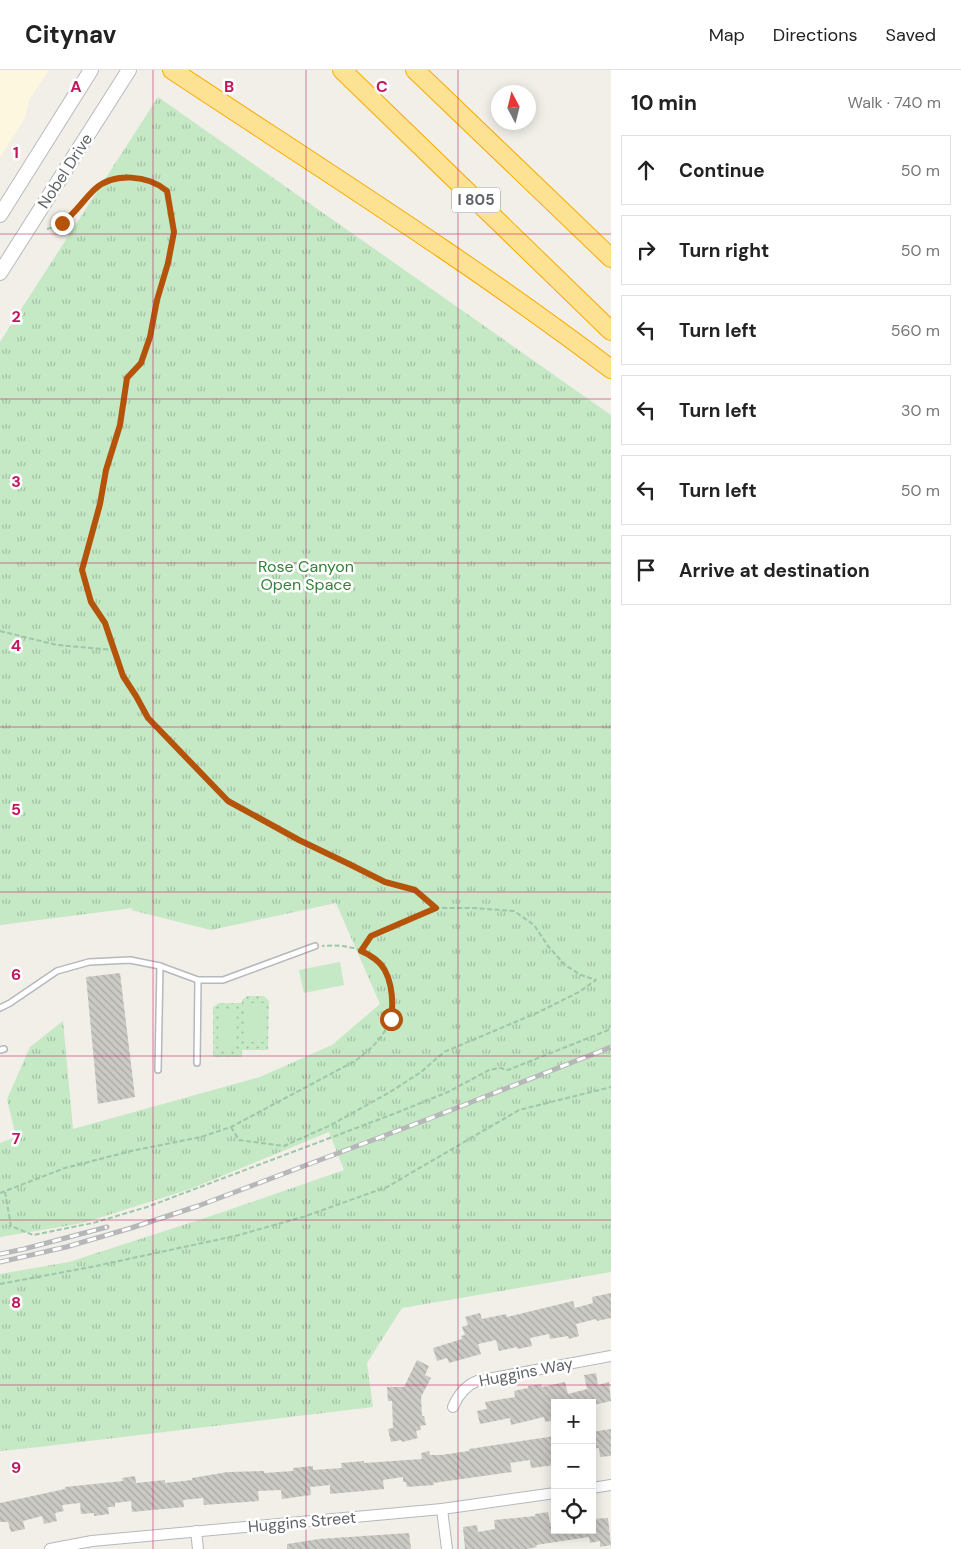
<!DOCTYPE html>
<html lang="en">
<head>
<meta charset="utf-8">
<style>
  :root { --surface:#fff; --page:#f6f6f6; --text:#222; --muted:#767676; --line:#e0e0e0 }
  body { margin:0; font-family:"DM Sans",sans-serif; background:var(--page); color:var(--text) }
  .controls { position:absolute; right:15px; bottom:15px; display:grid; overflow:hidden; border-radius:0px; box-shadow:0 2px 12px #0003 }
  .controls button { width:45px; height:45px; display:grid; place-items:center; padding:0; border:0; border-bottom:1px solid var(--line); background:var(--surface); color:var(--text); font:25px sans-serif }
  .compass { position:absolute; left:491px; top:15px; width:45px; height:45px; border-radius:50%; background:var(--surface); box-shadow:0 2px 12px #0003; rotate:353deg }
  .stop { position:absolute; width:15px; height:15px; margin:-11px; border:4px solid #b45309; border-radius:50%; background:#fff }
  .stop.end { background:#b45309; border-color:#fff; box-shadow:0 1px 5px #0008 }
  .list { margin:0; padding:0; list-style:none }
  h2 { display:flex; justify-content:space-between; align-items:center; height:65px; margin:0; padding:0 20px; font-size:21px }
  h2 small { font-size:16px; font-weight:400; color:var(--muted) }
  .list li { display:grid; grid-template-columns:32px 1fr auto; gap:15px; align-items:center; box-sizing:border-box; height:70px; margin:0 10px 10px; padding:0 10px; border:1px solid var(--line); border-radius:0px }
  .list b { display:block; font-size:19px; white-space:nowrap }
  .list em { font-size:16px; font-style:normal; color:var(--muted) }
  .icon { flex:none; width:28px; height:28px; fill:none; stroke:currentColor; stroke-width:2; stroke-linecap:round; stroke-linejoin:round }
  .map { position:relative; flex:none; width:611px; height:1479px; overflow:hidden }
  header { display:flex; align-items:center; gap:30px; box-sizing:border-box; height:70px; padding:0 25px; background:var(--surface); border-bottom:1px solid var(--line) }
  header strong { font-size:24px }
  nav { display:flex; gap:28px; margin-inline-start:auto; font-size:18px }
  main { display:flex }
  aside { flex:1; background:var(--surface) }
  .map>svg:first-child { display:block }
  .commercial { fill:#fef7e0 }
  .grass { fill:url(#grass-tufts) }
  .park { fill:url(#park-dots) }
  .garden { fill:#c5e8c5 }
  .building { fill:url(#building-back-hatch) }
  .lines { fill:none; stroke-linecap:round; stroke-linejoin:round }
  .lane-casing { stroke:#b5b8bc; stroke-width:8 }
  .street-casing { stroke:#b5b8bc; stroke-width:12 }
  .secondary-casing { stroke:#b6babf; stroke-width:16 }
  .highway-casing { stroke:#f9ab00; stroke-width:20 }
  .path { stroke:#9cc7a9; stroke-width:2; stroke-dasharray:5 2.5; stroke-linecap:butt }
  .lane { stroke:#fff; stroke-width:5 }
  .street { stroke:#fff; stroke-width:10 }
  .secondary { stroke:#fff; stroke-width:14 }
  .highway { stroke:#fde293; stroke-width:18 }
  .rail-casing { stroke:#b6b7b8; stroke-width:5 }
  .rail { stroke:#fff; stroke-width:3; stroke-dasharray:9; stroke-linecap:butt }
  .route { stroke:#b45309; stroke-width:6 }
  .grid { fill:none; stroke:#c2185b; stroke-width:1; stroke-opacity:0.55 }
  .labels { text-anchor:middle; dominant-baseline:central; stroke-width:5; stroke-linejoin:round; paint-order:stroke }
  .shield { fill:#fff; stroke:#8f9295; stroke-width:1 }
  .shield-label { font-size:15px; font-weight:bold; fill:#5f6368 }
  .street-label { font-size:16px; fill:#5f6368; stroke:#fff }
  .park-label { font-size:16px; fill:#348238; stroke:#fff }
  .grid-label { font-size:16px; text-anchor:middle; font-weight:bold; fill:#c2185b; stroke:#fff; stroke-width:5; stroke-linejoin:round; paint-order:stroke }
</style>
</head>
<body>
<header>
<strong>Citynav</strong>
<nav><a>Map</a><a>Directions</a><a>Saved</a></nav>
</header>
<main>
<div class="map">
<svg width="611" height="1479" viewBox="0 0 611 1479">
  <defs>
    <pattern id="grass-tufts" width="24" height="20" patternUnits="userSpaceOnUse" patternTransform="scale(1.25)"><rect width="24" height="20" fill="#c5e8c5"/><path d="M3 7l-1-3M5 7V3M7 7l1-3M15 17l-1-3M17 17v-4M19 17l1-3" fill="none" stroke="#a3c0a4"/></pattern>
    <pattern id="park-dots" width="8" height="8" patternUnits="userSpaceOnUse" patternTransform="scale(1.25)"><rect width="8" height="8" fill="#c5e8c5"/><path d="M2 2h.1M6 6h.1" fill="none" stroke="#a3c0a4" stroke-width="1.8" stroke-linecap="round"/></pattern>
    <pattern id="building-back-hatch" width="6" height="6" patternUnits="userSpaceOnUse" patternTransform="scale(1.25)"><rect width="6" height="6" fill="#cccac5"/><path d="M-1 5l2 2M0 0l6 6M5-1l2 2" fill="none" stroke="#a9a8a4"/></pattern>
  </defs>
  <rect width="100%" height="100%" fill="#f1efe8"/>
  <polygon class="commercial" points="0,0 49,0 29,30 25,48 0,88"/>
  <polygon class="grass" points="158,27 611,345 611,1202 402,1238 367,1293 373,1337 39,1377 0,1381 0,1204 69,1192 211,1146 344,1100 329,1062 190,1119 83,1153 0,1167 0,1073 16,1067 7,1029 30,977 63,951 73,1059 260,1007 332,975 380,934 336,833 211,860 131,840 133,838 0,855 0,272"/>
  <polygon class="park" points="247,926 264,926 269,931 268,980 242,980 242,987 213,987 213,937 219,933 242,933 242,930"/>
  <g class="garden">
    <polygon points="340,892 344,915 304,923 299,900"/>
    <rect x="246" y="933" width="18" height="39"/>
    <polygon points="219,941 237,941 236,979 218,979"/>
  </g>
  <g class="building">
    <polygon points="120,903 135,1027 98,1034 86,907"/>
    <polygon points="611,1223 611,1248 597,1251 596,1249 576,1254 579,1266 569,1269 568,1266 550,1269 549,1264 530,1268 532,1276 518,1279 517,1277 499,1281 496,1270 478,1274 481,1284 449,1293 447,1288 437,1291 433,1278 462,1269 461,1266 465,1265 462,1257 468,1255 465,1247 480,1243 482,1249 506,1244 507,1247 573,1231 575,1238 593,1233 592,1227"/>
    <polygon points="417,1290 429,1296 425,1305 431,1308 421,1327 422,1346 424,1346 426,1355 420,1356 421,1360 416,1361 418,1368 402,1372 401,1370 391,1372 388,1359 393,1358 392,1331 388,1331 387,1317 404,1317"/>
    <polygon points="596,1303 598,1315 609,1312 611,1331 594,1335 593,1333 555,1333 555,1350 545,1352 544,1347 511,1355 510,1348 480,1354 477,1341 487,1339 485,1332 515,1327 514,1321 528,1318 528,1316 541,1314 542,1317 565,1312 568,1324 587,1319 584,1305"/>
    <polygon points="611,1359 611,1386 600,1387 599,1378 592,1379 592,1362"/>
    <polygon points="555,1366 555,1395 531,1398 530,1390 510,1393 512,1402 433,1413 434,1415 407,1417 406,1412 403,1412 403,1407 383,1410 384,1419 330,1424 330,1415 310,1417 311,1425 282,1429 281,1420 258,1421 259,1431 204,1435 203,1428 183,1430 184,1437 132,1442 131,1431 115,1433 115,1437 108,1437 109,1444 94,1446 94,1443 81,1444 80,1433 62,1435 64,1441 55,1443 57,1451 44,1454 42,1446 23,1451 25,1459 11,1462 8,1452 0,1452 0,1433 65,1419 65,1417 123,1411 122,1408 135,1406 136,1413 165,1410 165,1413 192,1410 192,1408 228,1402 264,1401 264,1403 293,1401 293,1398 313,1396 313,1400 342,1398 341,1393 364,1391 364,1393 422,1389 421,1383 429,1381 430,1385 441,1385 469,1381 469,1379"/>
    <polygon points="548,1442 550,1453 555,1452 555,1460 592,1460 592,1449 608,1448 611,1475 600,1477 600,1471 590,1473 589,1467 536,1475 537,1477 527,1479 465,1479 463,1457 477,1455 478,1462 495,1459 494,1450 535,1446 535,1444"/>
    <polygon points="409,1463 411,1479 287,1479 287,1474 319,1469"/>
  </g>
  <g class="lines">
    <g class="lane-casing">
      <g id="lane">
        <polyline points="0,938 10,933 57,901 89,892 130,890 160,896 198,910 223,910 315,876"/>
        <polyline points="0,980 4,979"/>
        <polyline points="197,993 198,910"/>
        <polyline points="158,1000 160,896"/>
      </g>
    </g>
    <g class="street-casing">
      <g id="street">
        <path d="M453,1337C458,1325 465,1316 477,1311L611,1286"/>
        <polyline points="592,1418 611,1415"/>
        <polyline points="442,1439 447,1479"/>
        <polyline points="196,1461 198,1479"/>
        <polyline points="50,1479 92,1471 442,1439 555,1423"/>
      </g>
    </g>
    <g class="secondary-casing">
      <g id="secondary">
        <polyline points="0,145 91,0"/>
        <polyline points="0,203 129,0"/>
      </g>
    </g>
    <g class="highway-casing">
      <g id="highway">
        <path d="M172,0C320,98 470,192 611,299"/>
        <polyline points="342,0 611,261"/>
        <polyline points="415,0 611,188"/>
      </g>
    </g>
    <g class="path">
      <path d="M47,159C56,157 67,151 74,144C95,123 102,101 138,109C149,111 158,113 167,121L174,162L168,193L157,230L150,267L141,293L127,308L120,355L106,400L100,434L82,500L91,532L105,553L123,606L148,648L228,731L299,770L349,794L385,812L415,820L437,838"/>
      <polyline points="0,561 57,575 114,580"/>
      <polyline points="231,1057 239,1070 284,1076 331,1055 390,1022 421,1002 444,982 539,942 579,922 596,910 581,905 565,895 548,876 534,855 514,841 473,838 437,838 371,866 361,881"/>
      <polyline points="5,1122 11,1156 33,1165 93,1153 147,1137 396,1043 448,1022 489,1000 500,998 508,1000 611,959"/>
      <path d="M0,1123L65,1098L131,1081L201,1067L231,1057L355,991C370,980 383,968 390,951C394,942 392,933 391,924C386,885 358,873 322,876"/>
      <polyline points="0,1214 91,1197 235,1166 303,1147 387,1117 519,1040 611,1017"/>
    </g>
    <use href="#lane" class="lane"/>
    <use href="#street" class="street"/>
    <use href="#secondary" class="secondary"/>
    <use href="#highway" class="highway"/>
    <g class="rail-casing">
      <g id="rail">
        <polyline points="0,1184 24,1179 107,1157"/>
        <polyline points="0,1192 66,1177 131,1158 198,1136 431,1048 611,977"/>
      </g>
    </g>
    <use href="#rail" class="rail"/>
  </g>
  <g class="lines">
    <path class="route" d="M62,153C76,143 83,130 95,119C114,102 148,105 167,121L174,162L168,193L157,230L150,267L141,293L127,308L120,355L106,400L100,434L82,500L91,532L105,553L123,606L136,626L148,648L228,731L299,770L349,794L385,812L415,820L436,838L371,866L361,881C366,883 371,886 375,889C392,901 394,930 391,949"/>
  </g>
  <path class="grid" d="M153,0V1479M306,0V1479M458,0V1479M0,164H611M0,329H611M0,493H611M0,657H611M0,822H611M0,986H611M0,1150H611M0,1315H611"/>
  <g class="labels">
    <rect class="shield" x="452" y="117.5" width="48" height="25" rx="4"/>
    <g class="shield-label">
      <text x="476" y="130">I 805</text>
    </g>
    <g class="street-label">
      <text transform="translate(65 101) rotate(-57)">Nobel Drive</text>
      <text transform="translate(526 1302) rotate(-11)">Huggins Way</text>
      <text transform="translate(302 1452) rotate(-5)">Huggins Street</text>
    </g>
    <g class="park-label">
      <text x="306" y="496">Rose Canyon<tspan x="306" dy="18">Open Space</tspan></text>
    </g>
  </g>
  <g class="grid-label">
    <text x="76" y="22">A</text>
    <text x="229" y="22">B</text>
    <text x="382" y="22">C</text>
    <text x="16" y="88">1</text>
    <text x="16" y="252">2</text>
    <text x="16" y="417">3</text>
    <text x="16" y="581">4</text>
    <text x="16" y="745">5</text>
    <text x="16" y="910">6</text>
    <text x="16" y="1074">7</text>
    <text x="16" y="1238">8</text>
    <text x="16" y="1403">9</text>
  </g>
</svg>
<div class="controls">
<button>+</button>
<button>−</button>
<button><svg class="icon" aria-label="locate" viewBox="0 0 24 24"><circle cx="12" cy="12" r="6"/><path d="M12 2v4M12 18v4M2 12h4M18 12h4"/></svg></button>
</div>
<svg class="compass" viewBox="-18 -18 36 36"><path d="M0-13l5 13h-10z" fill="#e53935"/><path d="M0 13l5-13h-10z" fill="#767676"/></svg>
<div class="stop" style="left:391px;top:949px"></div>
<div class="stop end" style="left:62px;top:153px"></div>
</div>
<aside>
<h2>10 min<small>Walk · 740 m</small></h2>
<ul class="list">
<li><svg class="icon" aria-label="ahead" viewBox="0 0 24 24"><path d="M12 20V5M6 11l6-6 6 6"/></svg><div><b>Continue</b></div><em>50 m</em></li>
<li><svg class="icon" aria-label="right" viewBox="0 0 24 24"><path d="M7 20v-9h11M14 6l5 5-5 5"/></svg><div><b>Turn right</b></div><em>50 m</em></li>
<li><svg class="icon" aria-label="left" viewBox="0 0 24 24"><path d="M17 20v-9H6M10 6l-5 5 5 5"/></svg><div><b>Turn left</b></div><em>560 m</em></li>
<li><svg class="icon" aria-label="left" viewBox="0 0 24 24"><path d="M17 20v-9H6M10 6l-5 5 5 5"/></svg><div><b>Turn left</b></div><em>30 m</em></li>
<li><svg class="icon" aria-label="left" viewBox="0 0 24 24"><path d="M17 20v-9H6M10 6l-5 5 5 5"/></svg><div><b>Turn left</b></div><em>50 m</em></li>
<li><svg class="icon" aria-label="arrive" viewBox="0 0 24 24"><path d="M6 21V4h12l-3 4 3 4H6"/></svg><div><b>Arrive at destination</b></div></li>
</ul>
</aside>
</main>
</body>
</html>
